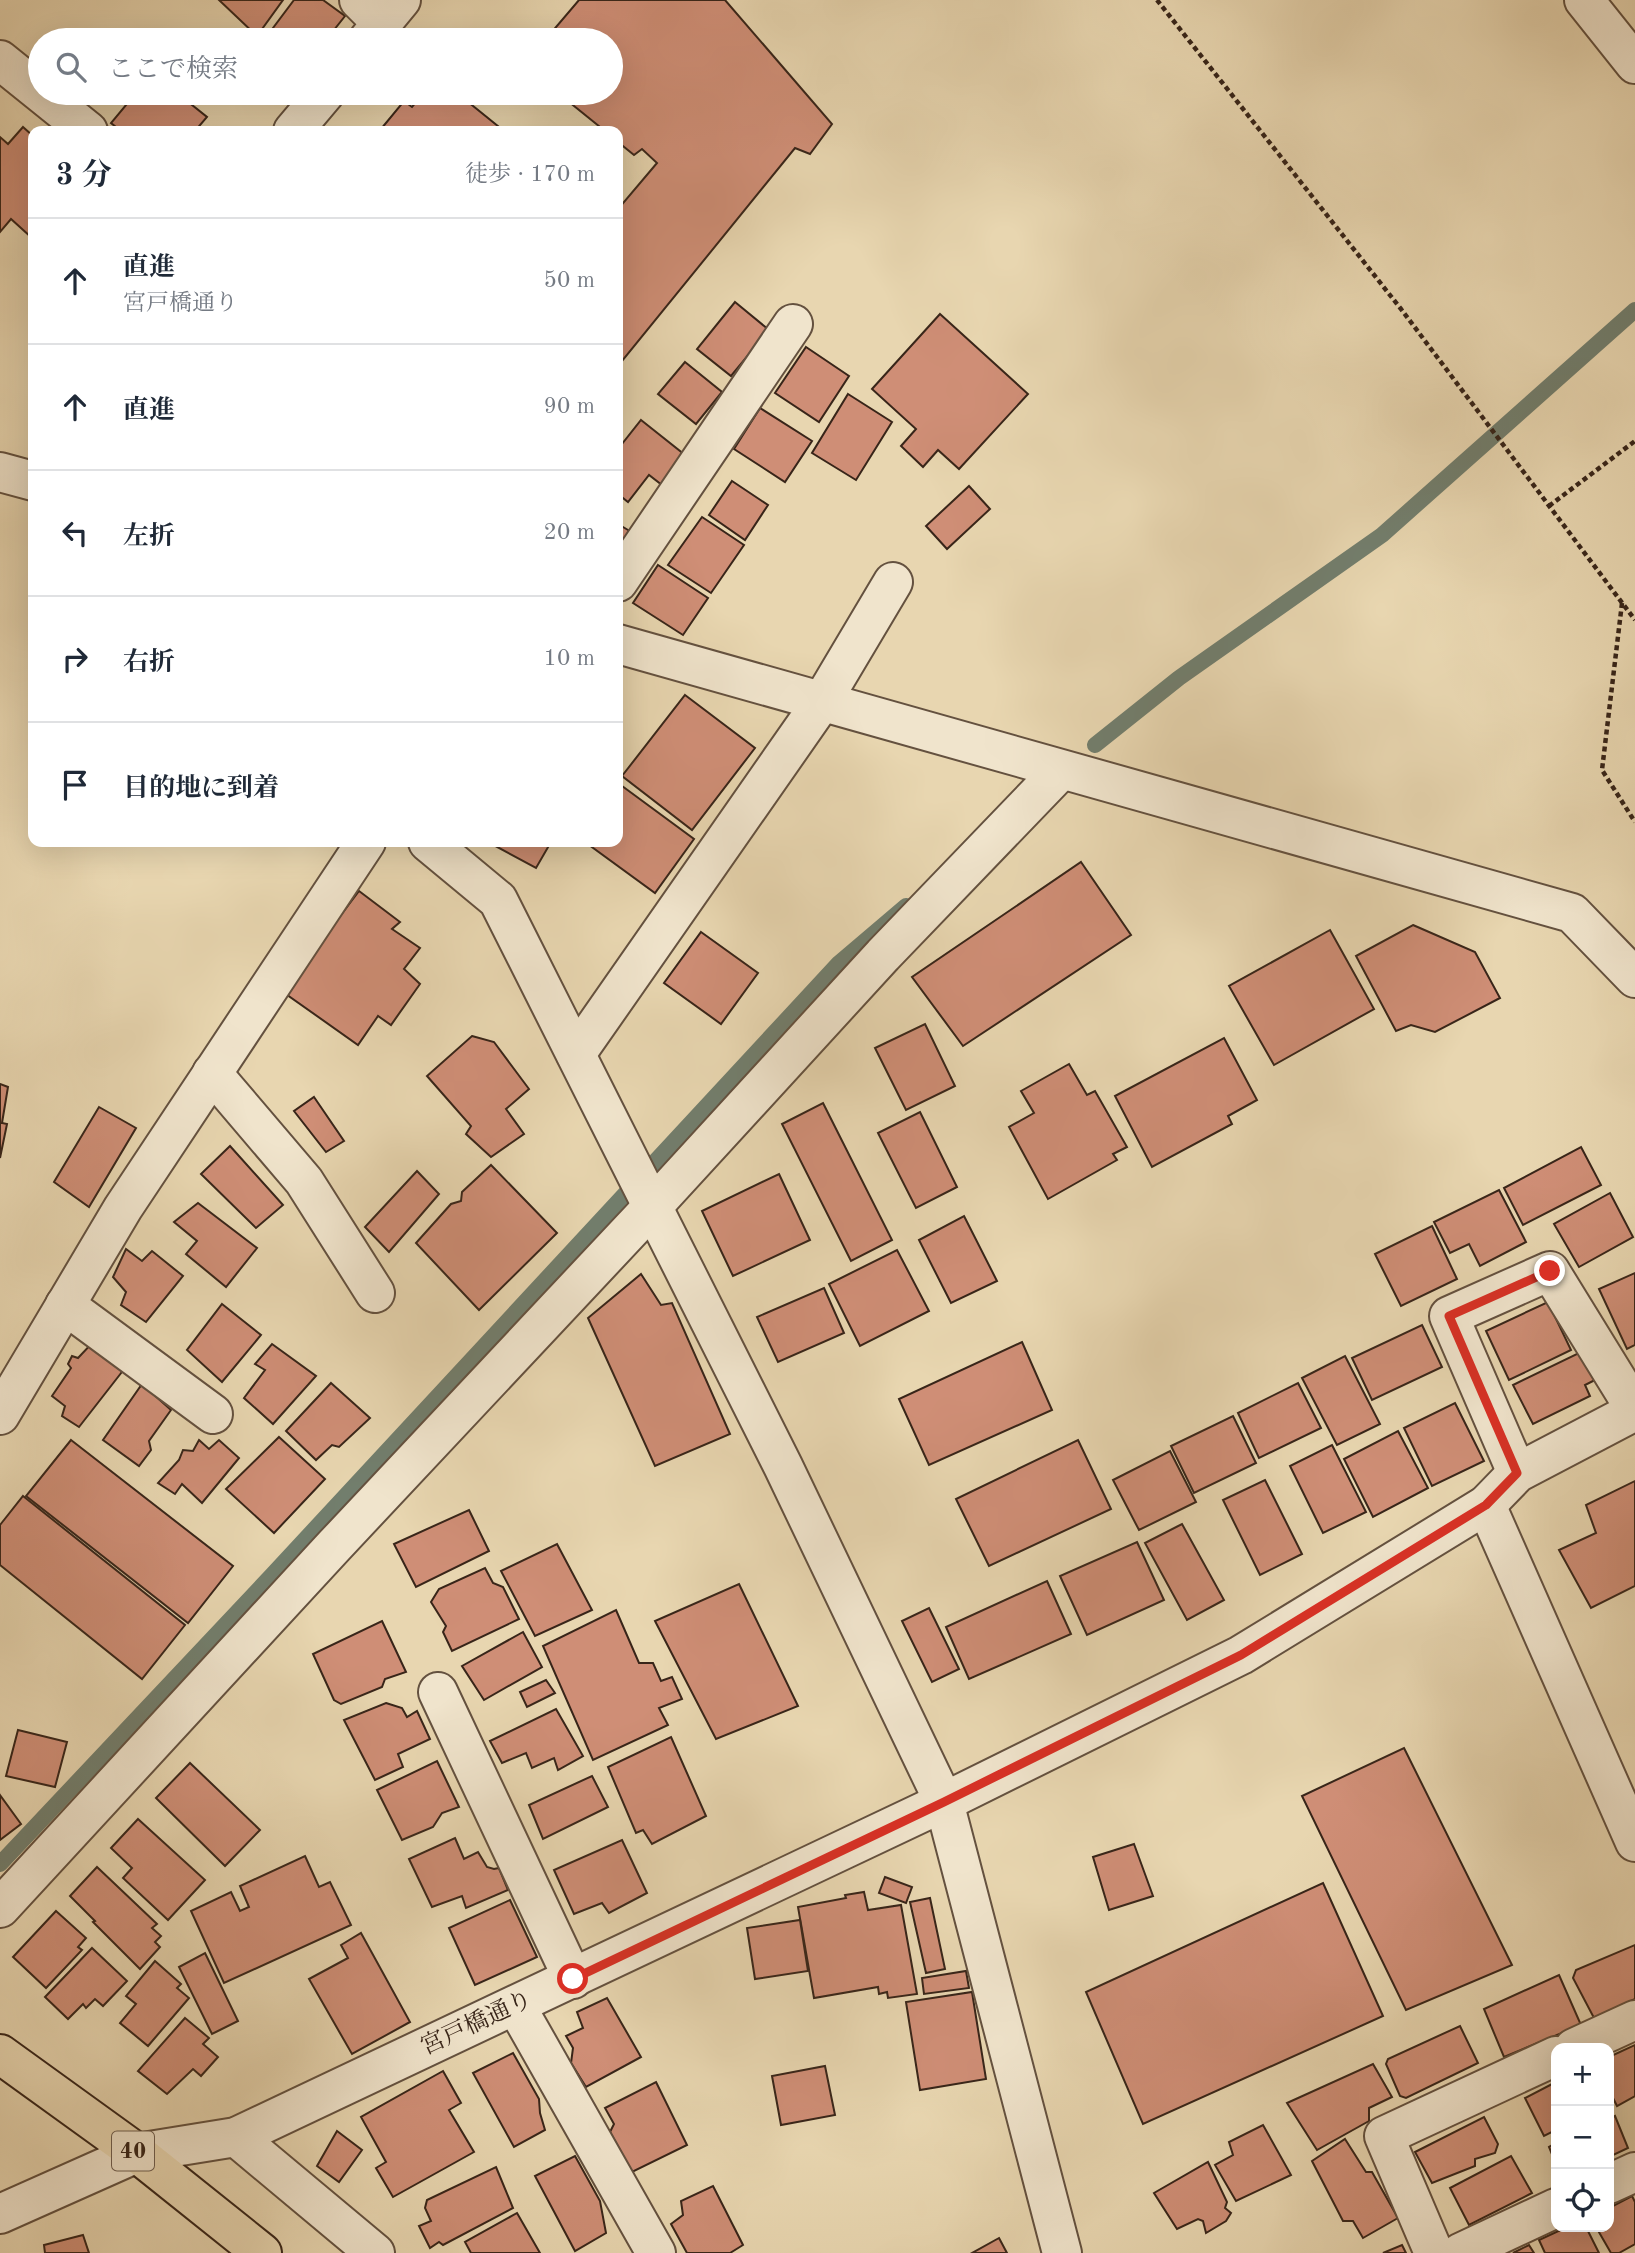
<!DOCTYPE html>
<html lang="ja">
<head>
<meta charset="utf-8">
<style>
  :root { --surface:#fff; --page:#f2f2f3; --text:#1f2937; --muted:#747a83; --line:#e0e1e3 }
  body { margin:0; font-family:"Old Standard TT","Noto Serif JP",serif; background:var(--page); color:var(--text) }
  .controls { position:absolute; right:21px; bottom:21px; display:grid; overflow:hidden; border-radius:14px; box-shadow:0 7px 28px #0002 }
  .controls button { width:63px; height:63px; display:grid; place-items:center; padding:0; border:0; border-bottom:2px solid var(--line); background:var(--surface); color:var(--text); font:35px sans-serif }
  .stop { position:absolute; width:21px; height:21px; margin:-16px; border:5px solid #d93025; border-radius:50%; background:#fff }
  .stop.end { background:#d93025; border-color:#fff; box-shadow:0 2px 7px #0008 }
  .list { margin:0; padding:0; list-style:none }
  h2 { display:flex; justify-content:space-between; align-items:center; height:91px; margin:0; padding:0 28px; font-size:30px }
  h2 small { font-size:23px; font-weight:400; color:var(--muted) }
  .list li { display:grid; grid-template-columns:46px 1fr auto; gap:21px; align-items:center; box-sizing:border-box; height:126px; padding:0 28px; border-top:2px solid var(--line) }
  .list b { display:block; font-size:26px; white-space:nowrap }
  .list p { margin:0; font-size:23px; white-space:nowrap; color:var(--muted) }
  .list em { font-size:23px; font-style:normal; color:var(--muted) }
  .icon { flex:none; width:38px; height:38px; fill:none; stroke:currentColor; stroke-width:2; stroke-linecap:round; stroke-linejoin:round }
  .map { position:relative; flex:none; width:1635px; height:2253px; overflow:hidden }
  .search { position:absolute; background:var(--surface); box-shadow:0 7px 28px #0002; left:28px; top:28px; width:595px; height:77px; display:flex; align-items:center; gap:18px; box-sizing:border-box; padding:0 24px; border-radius:38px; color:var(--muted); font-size:26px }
  .panel { position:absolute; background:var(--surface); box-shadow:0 7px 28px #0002; left:28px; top:126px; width:595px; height:721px; border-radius:14px }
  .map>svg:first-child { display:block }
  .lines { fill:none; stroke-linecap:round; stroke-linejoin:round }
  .stream { stroke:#727e6d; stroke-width:16 }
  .building { fill:#cf8e76; stroke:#382519; stroke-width:2 }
  .minor-casing { stroke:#64513f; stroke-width:42 }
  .major-casing { stroke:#382519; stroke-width:42 }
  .path { stroke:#382519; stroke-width:4.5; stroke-dasharray:5 3.5; stroke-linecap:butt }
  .minor { stroke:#f0e4cc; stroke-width:38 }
  .major { stroke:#e8d6b0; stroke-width:38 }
  .route { stroke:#d93025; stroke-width:9 }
  .labels { text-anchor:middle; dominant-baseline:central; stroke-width:7; stroke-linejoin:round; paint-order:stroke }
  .shield { fill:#f0e4cc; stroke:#6f5e4f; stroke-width:2 }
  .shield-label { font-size:23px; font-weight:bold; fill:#382519 }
  .street-label { font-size:24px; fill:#382519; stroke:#f0e4cc }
</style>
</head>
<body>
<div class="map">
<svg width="1635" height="2253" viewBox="0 0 1635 2253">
  <rect width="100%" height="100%" fill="#e8d6b0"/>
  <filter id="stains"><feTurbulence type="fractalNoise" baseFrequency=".00286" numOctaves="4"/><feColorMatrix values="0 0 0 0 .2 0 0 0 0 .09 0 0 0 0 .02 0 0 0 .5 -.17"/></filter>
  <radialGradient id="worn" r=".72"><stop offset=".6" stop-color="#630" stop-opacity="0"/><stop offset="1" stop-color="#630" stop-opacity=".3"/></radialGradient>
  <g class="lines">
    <g class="stream">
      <polyline points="1095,745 1179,678 1382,535 1635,310"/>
      <polyline points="0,1864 273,1574 839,963 906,906"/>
    </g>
  </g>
  <g class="building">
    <polygon points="219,0 283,0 257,36"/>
    <polygon points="294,0 323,0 345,16 326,40 264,40"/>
    <polygon points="579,0 725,0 832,124 810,154 795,148 618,366 618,209 657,163 642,149 634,155 618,142 618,131 605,131 558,93 611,93 611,40 545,40"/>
    <polygon points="136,93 177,93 207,117 195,131 121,131 111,123"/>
    <polygon points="424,93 457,93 504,131 383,131 381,129 404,101 412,107"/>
    <polygon points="23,127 33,136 32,238 11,219 0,232 0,137 8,144"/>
    <polygon points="735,302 769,330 731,376 697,349"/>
    <polygon points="940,314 1028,394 959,469 938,450 923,467 901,446 916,429 872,389"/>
    <polygon points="806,347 849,376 819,422 775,393"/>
    <polygon points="685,362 722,392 696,424 658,394"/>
    <polygon points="848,394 892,422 856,480 812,453"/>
    <polygon points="760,408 812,441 785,482 734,449"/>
    <polygon points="641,420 685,455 662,485 649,475 628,502 618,494 618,449"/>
    <polygon points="732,481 768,505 745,540 709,515"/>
    <polygon points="969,486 990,509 947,549 926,526"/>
    <polygon points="702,517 744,545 711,593 668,565"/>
    <polygon points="618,524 633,533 618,559"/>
    <polygon points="658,565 708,598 683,635 633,603"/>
    <polygon points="685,695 755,748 692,830 622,776"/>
    <polygon points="618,783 694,839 655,893 585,842 618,842"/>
    <polygon points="488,842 551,842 536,868"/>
    <polygon points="1081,862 1131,935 963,1046 912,977"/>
    <polygon points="359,891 400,922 392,929 420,948 404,969 420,984 391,1025 378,1016 358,1045 283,992"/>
    <polygon points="1413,925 1475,952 1500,998 1435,1032 1411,1025 1396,1031 1356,956"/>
    <polygon points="1330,930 1374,1009 1274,1065 1229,986"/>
    <polygon points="701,932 758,973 721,1024 664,983"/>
    <polygon points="925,1024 955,1086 906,1110 875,1048"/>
    <polygon points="472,1036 494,1042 529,1089 506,1109 524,1134 491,1157 466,1134 471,1126 427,1076"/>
    <polygon points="1224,1038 1257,1100 1228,1116 1232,1124 1152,1167 1115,1096"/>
    <polygon points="1069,1064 1087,1095 1095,1091 1127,1147 1113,1154 1117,1160 1048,1199 1009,1127 1034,1113 1021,1091"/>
    <polygon points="0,1084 8,1087 2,1123 7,1124 0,1158"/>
    <polygon points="314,1097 344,1141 326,1152 294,1111"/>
    <polygon points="823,1103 892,1240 851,1261 782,1124"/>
    <polygon points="99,1107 136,1128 89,1207 54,1182"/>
    <polygon points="920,1112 957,1187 916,1208 878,1133"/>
    <polygon points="230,1146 283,1205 256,1228 201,1174"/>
    <polygon points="1581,1147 1601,1185 1523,1225 1504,1188"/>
    <polygon points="491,1165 557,1233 479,1310 416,1243 451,1204 461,1201 462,1192"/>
    <polygon points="417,1171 439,1194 389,1252 365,1227"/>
    <polygon points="779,1174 810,1240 733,1276 702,1211"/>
    <polygon points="1499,1190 1526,1242 1480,1266 1469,1244 1450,1253 1434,1222"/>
    <polygon points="1610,1193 1633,1237 1579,1267 1554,1224"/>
    <polygon points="198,1203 257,1248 226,1287 186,1254 197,1241 174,1222"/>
    <polygon points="964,1216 997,1281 951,1303 919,1240"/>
    <polygon points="1432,1226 1457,1279 1401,1306 1375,1254"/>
    <polygon points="126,1249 142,1261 152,1251 183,1276 146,1322 121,1305 126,1292 113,1277"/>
    <polygon points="897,1250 929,1311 860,1346 829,1284"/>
    <polygon points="1635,1273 1635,1345 1627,1349 1599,1289"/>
    <polygon points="641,1274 661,1305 672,1303 730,1434 655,1466 588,1318"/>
    <polygon points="824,1288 844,1333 778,1362 757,1317"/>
    <polygon points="1548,1302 1571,1350 1509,1380 1486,1331"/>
    <polygon points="222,1304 261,1335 222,1382 187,1350"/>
    <polygon points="1422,1325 1442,1367 1372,1400 1352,1358"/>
    <polygon points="93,1342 125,1368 79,1427 62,1416 65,1406 52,1396 71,1368 68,1364 72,1356 78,1358"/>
    <polygon points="1022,1342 1052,1410 929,1465 899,1399"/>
    <polygon points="272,1344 316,1376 273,1424 244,1398 265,1370 255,1364"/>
    <polygon points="1583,1351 1597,1379 1585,1385 1590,1396 1533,1424 1513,1385"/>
    <polygon points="1345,1356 1380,1424 1337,1445 1302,1378"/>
    <polygon points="331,1383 370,1418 339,1447 332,1445 316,1460 286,1431"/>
    <polygon points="1298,1383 1321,1428 1259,1458 1238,1413"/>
    <polygon points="142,1384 171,1410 149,1441 151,1450 139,1466 103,1440"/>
    <polygon points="1455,1403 1484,1461 1432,1486 1404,1428"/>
    <polygon points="1233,1416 1256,1463 1194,1493 1171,1446"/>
    <polygon points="1398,1431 1428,1488 1373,1517 1344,1459"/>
    <polygon points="279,1437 325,1479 274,1533 226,1489"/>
    <polygon points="71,1440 233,1566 188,1623 26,1496"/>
    <polygon points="199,1440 209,1449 219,1440 239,1458 202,1503 182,1484 175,1494 158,1483 179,1460 183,1450 193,1451"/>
    <polygon points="1078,1440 1111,1509 989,1566 956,1499"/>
    <polygon points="1332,1445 1366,1512 1323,1533 1290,1466"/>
    <polygon points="1170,1451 1196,1502 1139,1530 1113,1480"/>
    <polygon points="1265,1480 1302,1554 1260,1575 1223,1500"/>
    <polygon points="1635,1481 1635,1586 1591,1608 1559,1550 1596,1533 1586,1505"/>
    <polygon points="23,1496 185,1625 142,1679 0,1565 0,1525"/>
    <polygon points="469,1510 489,1551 416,1587 394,1544"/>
    <polygon points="1182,1524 1224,1600 1187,1620 1145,1543"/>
    <polygon points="1137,1542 1164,1600 1087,1635 1060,1576"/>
    <polygon points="557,1544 592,1610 535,1636 501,1571"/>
    <polygon points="485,1568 493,1583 503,1587 519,1619 452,1651 443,1632 446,1626 431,1602 439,1589"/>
    <polygon points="1047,1581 1071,1634 969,1679 946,1627"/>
    <polygon points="739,1584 798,1706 716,1739 655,1621"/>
    <polygon points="929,1608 959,1669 932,1682 902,1621"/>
    <polygon points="616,1610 639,1663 653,1663 661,1681 672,1677 682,1699 659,1708 668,1725 593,1760 543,1646"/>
    <polygon points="382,1621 406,1672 385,1679 382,1687 341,1704 334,1700 313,1654"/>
    <polygon points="523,1632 542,1667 484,1700 462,1666"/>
    <polygon points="546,1680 555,1693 527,1707 520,1692"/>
    <polygon points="386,1703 402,1708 407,1717 417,1711 430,1739 398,1754 403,1767 375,1780 344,1720"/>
    <polygon points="556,1709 583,1756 558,1770 554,1758 532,1768 526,1753 502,1763 490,1741"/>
    <polygon points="18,1730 67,1742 55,1787 6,1776"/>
    <polygon points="671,1737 706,1816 652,1844 643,1830 636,1833 608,1767"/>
    <polygon points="1404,1748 1512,1965 1406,2010 1302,1796"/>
    <polygon points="437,1761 459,1807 442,1813 433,1827 402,1840 377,1790"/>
    <polygon points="190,1763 260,1830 225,1866 156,1798"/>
    <polygon points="592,1776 608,1807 543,1839 529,1805"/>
    <polygon points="0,1795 21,1824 0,1840"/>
    <polygon points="138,1819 205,1880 168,1920 123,1878 132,1868 111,1848"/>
    <polygon points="455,1838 464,1859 478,1852 487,1867 494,1869 499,1868 508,1890 466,1908 462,1896 432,1907 409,1859"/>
    <polygon points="622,1840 647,1893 609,1913 602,1903 574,1914 554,1870"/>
    <polygon points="1134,1844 1153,1896 1109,1910 1093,1857"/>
    <polygon points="305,1856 319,1887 330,1882 351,1925 224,1983 191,1911 231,1892 240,1911 249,1907 240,1886"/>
    <polygon points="97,1867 157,1924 152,1928 161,1936 155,1942 160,1947 140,1969 93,1922 95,1921 70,1896"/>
    <polygon points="885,1877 912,1887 906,1903 879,1893"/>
    <polygon points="1323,1883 1383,2016 1143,2124 1086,1992"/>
    <polygon points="864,1892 868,1910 901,1905 917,1994 888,1998 887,1992 879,1994 878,1987 814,1998 798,1907 846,1898 845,1895"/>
    <polygon points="930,1898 945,1969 926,1973 910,1902"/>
    <polygon points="510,1900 537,1957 475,1985 449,1928"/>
    <polygon points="56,1911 86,1938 78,1947 82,1950 46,1988 13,1957"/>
    <polygon points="800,1920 808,1971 755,1979 747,1928"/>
    <polygon points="361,1933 410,2022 352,2054 309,1979 348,1958 341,1945"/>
    <polygon points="1635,1945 1635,1999 1594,2018 1573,1978 1576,1970"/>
    <polygon points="92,1948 127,1981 103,2006 95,1999 86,2008 83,2004 68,2019 45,1997"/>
    <polygon points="205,1953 238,2021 212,2034 179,1967"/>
    <polygon points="155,1961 181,1984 177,1988 189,1998 148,2046 120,2023 136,2004 126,1996"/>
    <polygon points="966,1971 969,1988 924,1994 922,1978"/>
    <polygon points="1559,1975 1581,2025 1504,2057 1484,2009"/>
    <polygon points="972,1992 986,2079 920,2090 906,2002"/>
    <polygon points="607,1998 641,2057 586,2087 571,2063 573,2048 566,2036 583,2028 577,2012"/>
    <polygon points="185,2018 209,2038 203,2044 218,2057 201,2076 193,2069 167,2094 138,2071"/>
    <polygon points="1460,2026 1478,2063 1406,2098 1400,2096 1386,2064 1388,2059"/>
    <polygon points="1635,2045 1635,2096 1617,2106 1609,2090 1609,2057"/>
    <polygon points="513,2053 539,2099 540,2113 545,2130 514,2147 473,2073"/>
    <polygon points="1373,2064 1392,2097 1369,2108 1369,2121 1317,2150 1287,2103"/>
    <polygon points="825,2066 835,2115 781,2125 772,2076"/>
    <polygon points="443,2071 461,2103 449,2110 474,2152 393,2197 376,2168 386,2162 361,2117"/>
    <polygon points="656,2082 687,2145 632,2172 610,2132 614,2124 605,2108"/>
    <polygon points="1556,2082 1556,2130 1544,2136 1525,2098"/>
    <polygon points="1615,2116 1628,2148 1609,2157 1609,2119"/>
    <polygon points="1484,2117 1498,2144 1495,2153 1475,2159 1475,2166 1432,2183 1415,2152"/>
    <polygon points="1263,2125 1291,2175 1236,2201 1215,2165 1233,2155 1229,2142"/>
    <polygon points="337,2131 362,2150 339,2182 317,2166"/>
    <polygon points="1345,2139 1366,2172 1372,2172 1398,2218 1363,2238 1353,2221 1343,2221 1312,2161"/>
    <polygon points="1556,2143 1556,2164 1549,2147"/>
    <polygon points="575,2156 600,2201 606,2233 575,2251 535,2176"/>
    <polygon points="1511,2156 1532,2193 1469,2225 1450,2188"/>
    <polygon points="1208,2162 1227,2202 1225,2208 1231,2213 1226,2221 1206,2233 1203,2221 1198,2219 1177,2229 1154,2193"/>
    <polygon points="496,2167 513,2208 443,2245 439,2242 430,2248 419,2226 431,2221 425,2208 427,2200"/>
    <polygon points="713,2186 743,2245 730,2253 687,2253 671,2224 683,2215 681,2201"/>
    <polygon points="1632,2196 1635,2202 1635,2244 1619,2253 1611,2253 1596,2227 1609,2227 1609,2208"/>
    <polygon points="517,2213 540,2253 471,2253 465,2242"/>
    <polygon points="1567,2227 1586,2227 1599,2253 1545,2253 1539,2240"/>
    <polygon points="83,2235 89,2253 45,2253 44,2245"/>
    <polygon points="999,2238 1007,2253 972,2253"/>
    <polygon points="1402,2245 1406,2253 1383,2253"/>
    <polygon points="1529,2245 1534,2253 1513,2253"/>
  </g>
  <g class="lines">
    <g class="minor-casing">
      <g id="minor">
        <polyline points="359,0 382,23"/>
        <polyline points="1584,0 1635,64"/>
        <polyline points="368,40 401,0"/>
        <polyline points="0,60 88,131"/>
        <polyline points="293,131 325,93"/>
        <polyline points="0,472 33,481"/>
        <polyline points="618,582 793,324"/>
        <polyline points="618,644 1572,913 1635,978"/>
        <polyline points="428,842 498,900 783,1466 944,1802 1062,2253"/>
        <polyline points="576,1054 821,703 893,582"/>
        <polyline points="212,1073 304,1181 375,1293"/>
        <polyline points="65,1305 213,1414"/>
        <polyline points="0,1415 123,1208 366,842"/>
        <polyline points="1517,1473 1449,1316 1550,1271 1635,1409"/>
        <polyline points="1486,1505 1635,1842"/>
        <polyline points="438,1692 573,1979"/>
        <polyline points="0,1908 334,1546 653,1206 883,955 1061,770"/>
        <polyline points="516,2006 656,2253"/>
        <polyline points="1574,2048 1635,2020"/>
        <polyline points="236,2137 375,2253"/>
        <polyline points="1609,2184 1635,2172"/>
        <polyline points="0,2214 137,2153 236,2137 944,1802 1241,1655 1486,1505 1517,1473 1635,1411"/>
        <polyline points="1434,2253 1384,2136 1556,2056"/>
        <polyline points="1460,2253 1556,2208"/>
      </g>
    </g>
    <g class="major-casing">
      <polyline id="major" points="0,2054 137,2153 262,2253"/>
    </g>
    <g class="path">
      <polyline points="1157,0 1401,309 1635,620"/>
      <polyline points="1549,506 1635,441"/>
      <polyline points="1622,603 1602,770 1635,822"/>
    </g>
    <use href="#minor" class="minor"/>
    <use href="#major" class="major"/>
  </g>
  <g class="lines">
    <polyline class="route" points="573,1979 944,1802 1241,1655 1486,1505 1517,1473 1449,1316 1550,1271"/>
  </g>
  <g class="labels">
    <rect class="shield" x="112" y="2131.5" width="42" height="39" rx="5"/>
    <g class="shield-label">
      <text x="133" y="2151">40</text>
    </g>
    <g class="street-label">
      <text transform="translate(477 2024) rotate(-25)">宮戸橋通り</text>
    </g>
  </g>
  <rect width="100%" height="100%" filter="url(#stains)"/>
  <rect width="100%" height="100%" fill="url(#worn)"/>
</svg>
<div class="controls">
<button>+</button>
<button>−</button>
<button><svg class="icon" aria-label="locate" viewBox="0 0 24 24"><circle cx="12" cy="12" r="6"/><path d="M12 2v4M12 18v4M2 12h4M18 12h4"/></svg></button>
</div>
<div class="stop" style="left:573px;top:1979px"></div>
<div class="stop end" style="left:1550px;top:1271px"></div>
<div class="search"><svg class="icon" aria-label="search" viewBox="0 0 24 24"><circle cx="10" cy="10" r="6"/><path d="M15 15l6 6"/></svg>ここで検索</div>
<section class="panel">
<h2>3 分<small>徒歩 · 170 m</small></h2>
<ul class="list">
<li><svg class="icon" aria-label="ahead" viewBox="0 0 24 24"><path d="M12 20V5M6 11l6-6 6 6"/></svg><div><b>直進</b><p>宮戸橋通り</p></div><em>50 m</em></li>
<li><svg class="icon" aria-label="ahead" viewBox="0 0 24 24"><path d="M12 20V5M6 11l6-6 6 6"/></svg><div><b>直進</b></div><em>90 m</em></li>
<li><svg class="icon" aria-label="left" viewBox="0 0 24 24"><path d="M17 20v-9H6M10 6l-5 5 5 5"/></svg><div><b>左折</b></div><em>20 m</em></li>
<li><svg class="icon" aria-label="right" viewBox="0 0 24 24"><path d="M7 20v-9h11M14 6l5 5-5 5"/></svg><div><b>右折</b></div><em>10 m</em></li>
<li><svg class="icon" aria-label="arrive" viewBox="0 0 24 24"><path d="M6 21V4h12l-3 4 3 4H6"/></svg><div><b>目的地に到着</b></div></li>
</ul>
</section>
</div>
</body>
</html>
